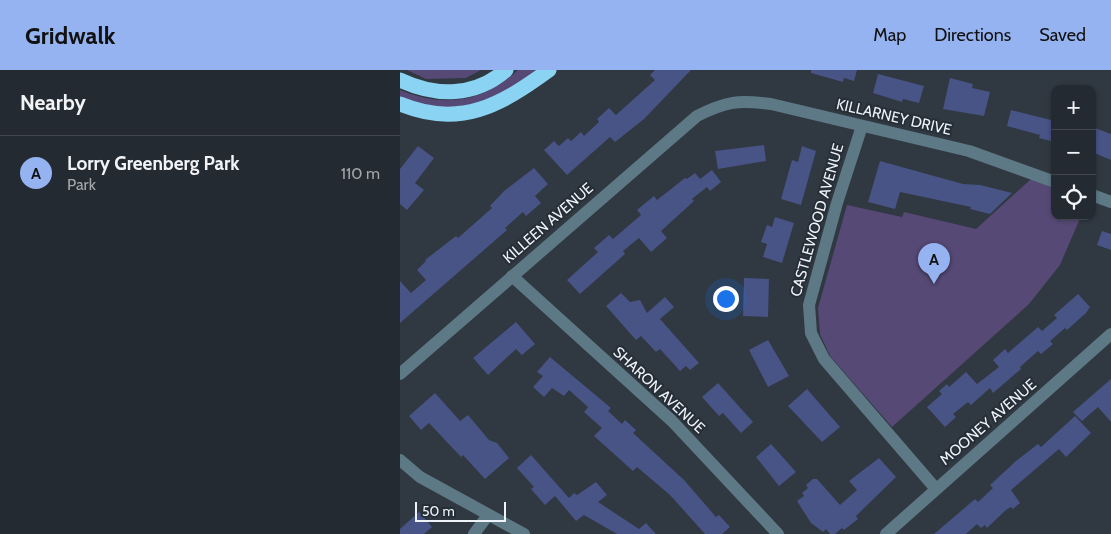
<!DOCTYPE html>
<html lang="en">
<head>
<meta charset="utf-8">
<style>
  :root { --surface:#242a31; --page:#2c3239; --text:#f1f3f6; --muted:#a3a7ab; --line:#41464d; --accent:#95b2f1 }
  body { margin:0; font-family:Cabin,sans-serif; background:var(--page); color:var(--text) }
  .controls { position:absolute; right:15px; top:15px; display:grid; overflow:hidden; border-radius:10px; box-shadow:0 1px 4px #0004 }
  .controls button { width:45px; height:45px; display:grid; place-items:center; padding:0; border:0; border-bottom:1px solid var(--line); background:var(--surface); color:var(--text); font:25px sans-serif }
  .scale { position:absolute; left:15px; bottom:12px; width:91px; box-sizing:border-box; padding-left:5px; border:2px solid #eef3f9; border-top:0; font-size:14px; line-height:18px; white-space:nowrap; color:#eef3f9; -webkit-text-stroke:4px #262e37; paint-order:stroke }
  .you { position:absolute; left:325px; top:228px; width:18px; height:18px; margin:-12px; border:4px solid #fff; border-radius:50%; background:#1a73e8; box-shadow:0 0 0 8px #1a73e833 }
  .badge { display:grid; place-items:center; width:32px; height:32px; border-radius:50%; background:var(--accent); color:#111; font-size:16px; font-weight:700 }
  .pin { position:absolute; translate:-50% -41px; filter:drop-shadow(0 1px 2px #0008) }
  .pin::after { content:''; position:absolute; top:26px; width:18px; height:15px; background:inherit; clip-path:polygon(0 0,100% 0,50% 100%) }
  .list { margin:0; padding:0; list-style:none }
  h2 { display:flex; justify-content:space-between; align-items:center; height:65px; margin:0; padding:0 20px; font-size:21px }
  h2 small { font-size:16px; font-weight:400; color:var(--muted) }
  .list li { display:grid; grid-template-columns:32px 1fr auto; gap:15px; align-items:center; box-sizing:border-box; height:75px; padding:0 20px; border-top:1px solid var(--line) }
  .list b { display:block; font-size:19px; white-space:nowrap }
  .list p { margin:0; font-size:16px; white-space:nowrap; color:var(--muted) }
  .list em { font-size:16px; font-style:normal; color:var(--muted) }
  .icon { flex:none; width:28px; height:28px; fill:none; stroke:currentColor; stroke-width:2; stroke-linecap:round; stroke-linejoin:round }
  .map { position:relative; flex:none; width:711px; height:464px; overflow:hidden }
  header { display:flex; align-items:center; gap:30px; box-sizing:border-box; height:70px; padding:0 25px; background:var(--accent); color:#111 }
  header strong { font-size:24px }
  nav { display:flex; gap:28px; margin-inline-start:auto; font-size:18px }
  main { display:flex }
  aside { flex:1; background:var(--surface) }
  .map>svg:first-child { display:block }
  .green { fill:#564975 }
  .building { fill:#485386 }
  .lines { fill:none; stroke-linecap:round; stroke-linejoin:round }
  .minor { stroke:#5d7986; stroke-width:12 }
  .tertiary { stroke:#5d7986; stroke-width:12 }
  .motorway { stroke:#8ad3f2; stroke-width:15 }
  .labels { text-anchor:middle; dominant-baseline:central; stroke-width:4; stroke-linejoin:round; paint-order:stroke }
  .street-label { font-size:15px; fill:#eef3f9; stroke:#262e37 }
</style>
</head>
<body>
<header>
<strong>Gridwalk</strong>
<nav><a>Map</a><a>Directions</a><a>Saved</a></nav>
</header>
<main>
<aside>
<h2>Nearby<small></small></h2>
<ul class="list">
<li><span class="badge">A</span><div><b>Lorry Greenberg Park</b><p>Park</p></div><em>110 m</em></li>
</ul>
</aside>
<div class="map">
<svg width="711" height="464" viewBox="0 0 711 464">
  <rect width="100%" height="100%" fill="#303841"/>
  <g class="green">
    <polygon points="7,0 81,0 66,8 26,9"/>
    <path d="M118,0H139L93,31L42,39L0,28V20C45,38 82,33 118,0Z"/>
    <polygon points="631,109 655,118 655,146 681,146 660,195 629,234 492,357 430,286 420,264 418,238 447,135 502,147 504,142 576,159"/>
  </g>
  <g class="building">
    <polygon points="255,0 291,0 244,49 215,72 210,67 167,105 144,80 154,71 159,76 168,68 171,71 181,62 184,66 199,52 197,49 209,38 216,45 255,10 250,5"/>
    <polygon points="411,0 457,0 454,11 444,8 443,12 411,3"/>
    <polygon points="478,4 524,16 519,33 503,29 502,32 473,23"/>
    <polygon points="550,8 573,14 572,18 590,22 584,46 543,39"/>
    <polygon points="611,40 655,51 651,71 639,68 640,65 607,56"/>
    <polygon points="695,58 711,64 711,90 692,82 692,66"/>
    <polygon points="364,75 366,91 318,99 315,81"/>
    <polygon points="18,76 34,88 15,113 24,120 7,140 0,134 0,99"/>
    <polygon points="402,76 416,81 401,135 381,129 392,90 398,92"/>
    <polygon points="480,91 563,114 580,115 612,123 590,144 570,139 571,137 500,122 495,139 468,132"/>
    <polygon points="134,98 148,114 135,126 141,133 126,146 123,142 105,158 107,160 0,253 0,211 11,223 26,210 17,200 26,191 25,190 56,166 58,168 92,138 90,136 104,121"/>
    <polygon points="312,100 321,112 310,121 307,117 292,129 294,131 261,161 267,168 251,182 239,168 223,181 225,184 180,224 167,210 198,182 194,178 209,165 213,169 241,145 237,140 254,126 257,130 285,108 287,109 295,103 300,109"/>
    <polygon points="375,147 394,153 382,193 363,187 367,174 361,172 367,155 372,157"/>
    <polygon points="702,161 711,164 711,180 697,175"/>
    <polygon points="344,208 369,209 368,247 343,246"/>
    <polygon points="221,223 230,232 240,230 247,243 265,227 274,237 260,249 299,293 290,300 286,296 280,301 260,279 256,282 241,266 236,270 206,236"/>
    <polygon points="678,224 690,237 686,243 667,260 665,258 650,271 653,274 641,284 638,281 620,297 621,299 593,323 590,318 571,335 568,332 553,344 556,347 545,357 527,337 542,324 539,321 547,314 549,317 566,302 577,314 599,297 593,290 605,279 608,283 638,257 642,261 657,248 654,245"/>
    <polygon points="116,252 135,274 122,285 116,279 88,305 73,288"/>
    <polygon points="368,270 389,306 368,317 349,280"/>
    <polygon points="150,287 211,338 208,341 222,354 225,350 236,360 233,363 284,410 316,447 319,445 330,457 322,464 305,464 270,425 237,397 233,401 194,366 202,358 184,342 188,337 169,320 164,326 152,318 144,327 133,317 143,306 137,302"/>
    <polygon points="711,309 711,352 698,337 682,351 673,342"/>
    <polygon points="318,313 353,352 341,363 323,343 319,346 302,327"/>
    <polygon points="407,319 440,357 422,372 388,336"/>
    <polygon points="35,323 60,351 68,345 89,370 97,373 109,388 85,409 63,385 61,387 29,353 21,360 9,346"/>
    <polygon points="675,346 691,363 666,387 659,379 611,420 620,433 613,439 611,437 606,440 587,458 585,455 581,458 577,454 566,464 534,464 575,429 578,432 593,418 590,415 616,391 638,374 641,377"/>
    <polygon points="371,374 396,402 379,416 356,387"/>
    <polygon points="131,385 169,428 174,423 177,425 196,412 207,425 198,432 239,459 246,453 256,464 217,464 184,445 176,451 155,426 145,435 131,419 134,417 117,398"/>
    <polygon points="479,388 496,407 456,446 458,449 444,460 442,458 435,464 430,464 426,459 423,462 411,453 397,431 404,426 402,423 408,418 406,415 413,409 417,409 440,435 457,420 449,411"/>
    <polygon points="19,442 32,457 24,464 0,464 0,459"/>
  </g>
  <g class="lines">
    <g class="minor">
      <polyline points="462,56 437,133 409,235 411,263 424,289 536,419"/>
      <polyline points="692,125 711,132"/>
      <polyline points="112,206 272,351 378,464"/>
      <path d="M0,304L297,46C327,31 338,30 371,34L569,81L655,112"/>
      <polyline points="74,464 88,445"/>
      <polyline points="486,464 711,264"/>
    </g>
    <polyline class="tertiary" points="0,390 20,407 124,464"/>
    <g class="motorway">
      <path d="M0,10C36,27 75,27 106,0"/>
      <path d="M0,34C60,59 101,35 149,0"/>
    </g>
  </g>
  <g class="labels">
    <g class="street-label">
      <text transform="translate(494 47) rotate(13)">KILLARNEY DRIVE</text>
      <text transform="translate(417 150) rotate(-74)">CASTLEWOOD AVENUE</text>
      <text transform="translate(148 153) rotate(-41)">KILLEEN AVENUE</text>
      <text transform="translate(259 320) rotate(43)">SHARON AVENUE</text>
      <text transform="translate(588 352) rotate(-41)">MOONEY AVENUE</text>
    </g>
  </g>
</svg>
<div class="controls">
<button>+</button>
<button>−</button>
<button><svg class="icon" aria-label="locate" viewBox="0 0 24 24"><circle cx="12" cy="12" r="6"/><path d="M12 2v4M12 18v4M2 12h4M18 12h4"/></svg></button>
</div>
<div class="scale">50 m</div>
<div class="you"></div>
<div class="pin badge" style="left:534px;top:214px">A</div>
</div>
</main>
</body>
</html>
